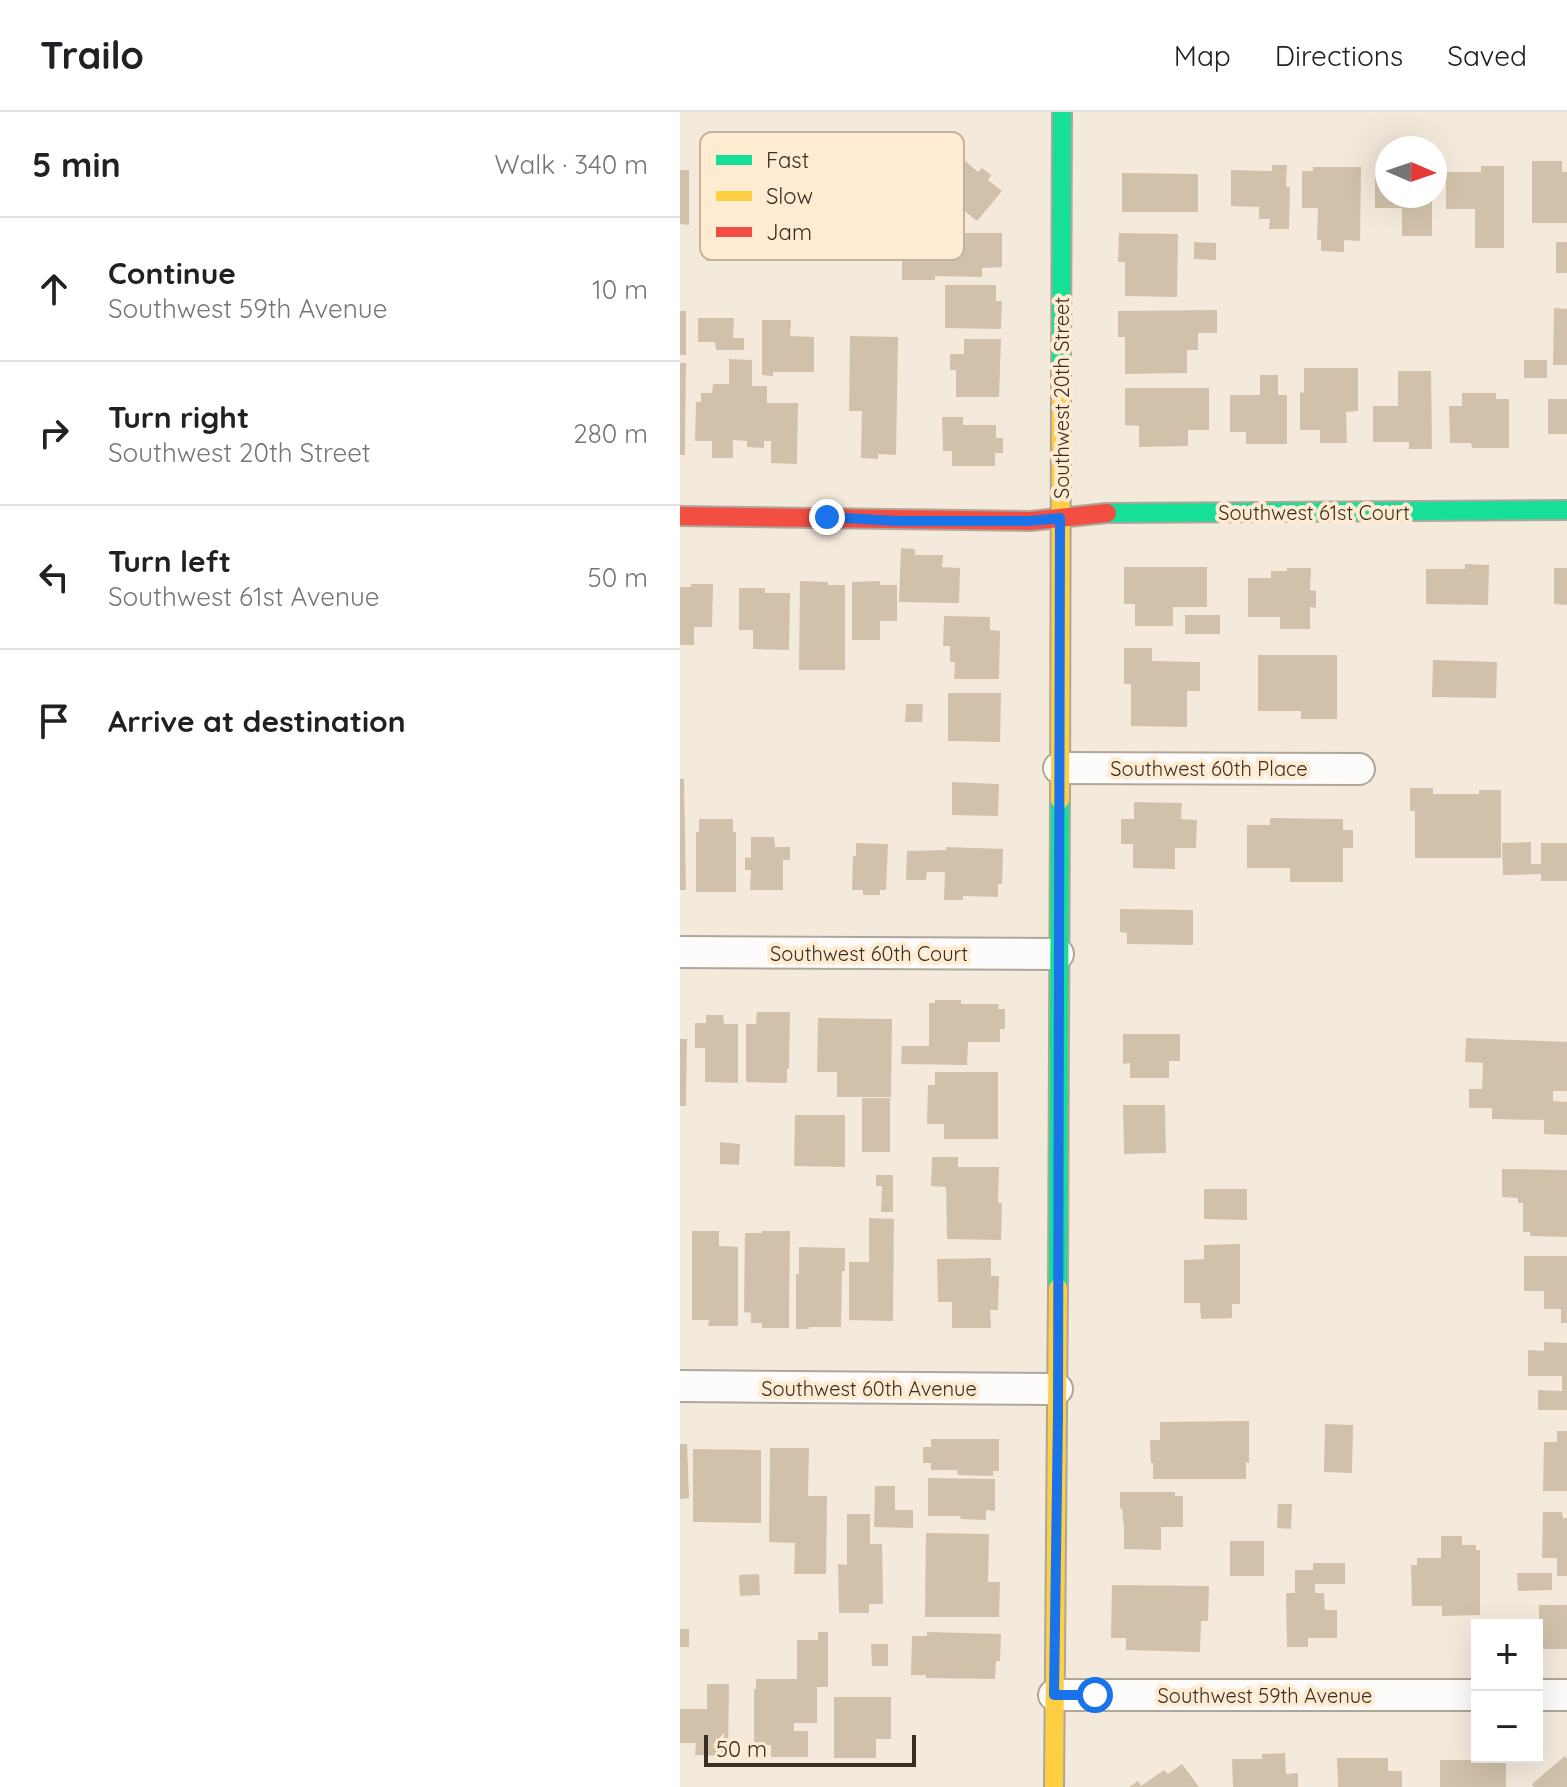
<!DOCTYPE html>
<html lang="en">
<head>
<meta charset="utf-8">
<style>
  :root { --surface:#fff; --page:#f2f2f2; --text:#202124; --muted:#757577; --line:#e0e0e0 }
  body { margin:0; font-family:Quicksand,sans-serif; background:var(--page); color:var(--text) }
  .controls { position:absolute; right:24px; bottom:24px; display:grid; overflow:hidden; border-radius:0px; box-shadow:0 8px 32px #0002 }
  .controls button { width:72px; height:72px; display:grid; place-items:center; padding:0; border:0; border-bottom:2px solid var(--line); background:var(--surface); color:var(--text); font:40px sans-serif }
  .compass { position:absolute; left:695px; top:24px; width:72px; height:72px; border-radius:50%; background:var(--surface); box-shadow:0 8px 32px #0002; rotate:92deg }
  .scale { position:absolute; left:24px; bottom:20px; width:212px; box-sizing:border-box; padding-left:8px; border:4px solid #382e22; border-top:0; font-size:22px; line-height:28px; white-space:nowrap; color:#382e22; -webkit-text-stroke:6px #feebd1; paint-order:stroke }
  .stop { position:absolute; width:24px; height:24px; margin:-18px; border:6px solid #1a73e8; border-radius:50%; background:#fff }
  .stop.end { background:#1a73e8; border-color:#fff; box-shadow:0 2px 8px #0008 }
  .list { margin:0; padding:0; list-style:none }
  h2 { display:flex; justify-content:space-between; align-items:center; height:104px; margin:0; padding:0 32px; font-size:34px }
  h2 small { font-size:26px; font-weight:400; color:var(--muted) }
  .list li { display:grid; grid-template-columns:52px 1fr auto; gap:24px; align-items:center; box-sizing:border-box; height:144px; padding:0 32px; border-top:2px solid var(--line) }
  .list b { display:block; font-size:30px; white-space:nowrap }
  .list p { margin:0; font-size:26px; white-space:nowrap; color:var(--muted) }
  .list em { font-size:26px; font-style:normal; color:var(--muted) }
  .icon { flex:none; width:44px; height:44px; fill:none; stroke:currentColor; stroke-width:2; stroke-linecap:round; stroke-linejoin:round }
  .map { position:relative; flex:none; width:887px; height:1675px; overflow:hidden }
  header { display:flex; align-items:center; gap:48px; box-sizing:border-box; height:112px; padding:0 40px; background:var(--surface); border-bottom:2px solid var(--line) }
  header strong { font-size:38px }
  nav { display:flex; gap:44px; margin-inline-start:auto; font-size:28px }
  main { display:flex }
  aside { flex:1; background:var(--surface) }
  .map>svg:first-child { display:block }
  .building { fill:#d1c1aa }
  .lines { fill:none; stroke-linecap:round; stroke-linejoin:round }
  .street-casing { stroke:#afa69b; stroke-width:34 }
  .fast-casing { stroke:#afa69b; stroke-width:22 }
  .slow-casing { stroke:#afa69b; stroke-width:22 }
  .jam-casing { stroke:#afa69b; stroke-width:22 }
  .street { stroke:#fdfcfa; stroke-width:30 }
  .fast { stroke:#16e098; stroke-width:18 }
  .slow { stroke:#ffcf43; stroke-width:18 }
  .jam { stroke:#f24e42; stroke-width:18 }
  .route { stroke:#1a73e8; stroke-width:10 }
  .labels { text-anchor:middle; dominant-baseline:central; stroke-width:8; stroke-linejoin:round; paint-order:stroke }
  .street-label { font-size:20px; fill:#382e22; stroke:#feebd1 }
  .key { fill:#feebd1; stroke:#c3b29c; stroke-width:2 }
  .key-label { font-size:22px; fill:#382e22 }
</style>
</head>
<body>
<header>
<strong>Trailo</strong>
<nav><a>Map</a><a>Directions</a><a>Saved</a></nav>
</header>
<main>
<aside>
<h2>5 min<small>Walk · 340 m</small></h2>
<ul class="list">
<li><svg class="icon" aria-label="ahead" viewBox="0 0 24 24"><path d="M12 20V5M6 11l6-6 6 6"/></svg><div><b>Continue</b><p>Southwest 59th Avenue</p></div><em>10 m</em></li>
<li><svg class="icon" aria-label="right" viewBox="0 0 24 24"><path d="M7 20v-9h11M14 6l5 5-5 5"/></svg><div><b>Turn right</b><p>Southwest 20th Street</p></div><em>280 m</em></li>
<li><svg class="icon" aria-label="left" viewBox="0 0 24 24"><path d="M17 20v-9H6M10 6l-5 5 5 5"/></svg><div><b>Turn left</b><p>Southwest 61st Avenue</p></div><em>50 m</em></li>
<li><svg class="icon" aria-label="arrive" viewBox="0 0 24 24"><path d="M6 21V4h12l-3 4 3 4H6"/></svg><div><b>Arrive at destination</b></div></li>
</ul>
</aside>
<div class="map">
<svg width="887" height="1675" viewBox="0 0 887 1675">
  <rect width="100%" height="100%" fill="#f4eadc"/>
  <g class="building">
    <polygon points="275,40 298,60 302,56 311,63 308,68 322,79 297,109 275,91 272,94 267,89 262,95 246,82 255,72 251,69"/>
    <polygon points="36,41 49,52 33,72 62,72 61,149 26,149 27,118 20,118 20,61"/>
    <polygon points="852,49 882,49 882,60 887,60 887,111 852,111"/>
    <polygon points="592,53 607,53 606,75 610,75 609,117 589,117 590,107 579,107 579,95 551,94 551,58 592,59"/>
    <polygon points="801,54 824,54 824,136 795,136 795,97 766,97 766,60 801,60"/>
    <polygon points="633,55 681,55 680,129 664,128 664,140 641,139 641,128 637,128 638,96 622,96 622,59 633,59"/>
    <polygon points="0,58 9,58 9,113 0,112"/>
    <polygon points="695,59 707,59 707,84 752,84 752,124 722,124 722,96 695,96"/>
    <polygon points="442,61 518,62 518,100 442,100"/>
    <polygon points="222,116 254,116 255,121 322,121 322,155 302,156 302,165 255,164 255,168 222,168"/>
    <polygon points="439,121 498,122 497,185 445,184 445,150 438,150"/>
    <polygon points="514,130 536,131 536,148 514,147"/>
    <rect x="876" y="130" width="11" height="31"/>
    <polygon points="265,173 316,173 316,189 322,189 321,217 265,216"/>
    <polygon points="874,196 887,197 887,253 873,253"/>
    <polygon points="537,198 537,221 518,221 518,238 507,238 507,261 445,262 445,225 438,225 438,199"/>
    <rect x="0" y="199" width="6" height="44"/>
    <polygon points="18,206 54,206 53,226 64,226 64,238 36,238 35,230 18,230"/>
    <polygon points="82,208 111,208 110,224 134,225 134,260 93,260 93,264 82,263"/>
    <polygon points="170,224 218,225 216,343 198,342 198,347 181,346 182,299 169,299"/>
    <polygon points="284,227 321,227 319,285 276,285 276,258 270,258 270,242 284,242"/>
    <polygon points="49,247 72,248 72,274 87,274 87,291 118,291 117,352 91,351 91,329 84,329 84,336 67,335 67,329 53,328 53,346 32,346 32,329 15,329 16,290 21,290 21,281 32,281 33,272 49,272"/>
    <rect x="844" y="248" width="23" height="18"/>
    <polygon points="0,251 6,251 5,343 0,343"/>
    <polygon points="624,256 678,256 678,299 666,300 667,331 640,331 640,318 620,318 620,280 624,281"/>
    <polygon points="718,259 751,259 752,337 729,337 729,330 693,330 693,294 718,294"/>
    <polygon points="580,263 598,263 598,283 607,283 607,332 566,332 566,320 550,320 550,283 580,283"/>
    <polygon points="445,276 529,276 529,318 508,318 508,334 459,335 459,314 445,313"/>
    <polygon points="782,281 816,281 816,287 829,287 829,336 792,336 791,331 770,331 769,294 782,294"/>
    <rect x="868" y="287" width="19" height="35"/>
    <polygon points="262,305 283,305 283,313 316,313 316,326 323,326 323,341 315,341 315,354 272,354 272,339 263,339"/>
    <polygon points="221,436 235,437 235,443 263,443 262,455 280,456 279,491 219,490"/>
    <polygon points="785,452 809,453 808,493 746,492 746,457 785,457"/>
    <polygon points="444,455 527,455 527,495 493,495 493,514 455,514 455,492 444,492"/>
    <polygon points="607,456 631,456 630,478 636,479 636,496 630,495 630,517 600,517 600,505 568,505 568,466 591,466 591,459 607,459"/>
    <polygon points="874,456 887,456 887,493 874,492"/>
    <polygon points="120,469 148,470 148,473 165,473 165,558 119,558"/>
    <polygon points="200,469 200,473 217,473 217,509 200,509 200,528 172,528 172,470"/>
    <polygon points="11,472 33,472 32,515 14,515 14,533 0,533 0,475 11,475"/>
    <polygon points="59,476 85,476 85,481 110,481 109,538 73,537 73,518 59,518"/>
    <rect x="505" y="503" width="35" height="19"/>
    <polygon points="264,504 310,505 310,518 320,519 319,567 274,567 275,550 270,550 270,534 263,534"/>
    <polygon points="444,536 472,536 472,549 520,550 520,579 507,579 507,615 451,614 451,572 444,572"/>
    <polygon points="578,543 657,543 657,607 621,607 621,599 578,599"/>
    <polygon points="753,548 817,550 816,586 752,585"/>
    <polygon points="268,581 321,581 320,630 268,629"/>
    <polygon points="226,592 243,592 242,610 225,610"/>
    <polygon points="0,667 4,667 6,778 0,778"/>
    <polygon points="272,670 319,672 318,704 272,703"/>
    <polygon points="730,676 753,676 753,682 799,682 799,678 821,678 821,746 735,746 735,699 730,699"/>
    <polygon points="454,690 502,691 501,707 517,708 516,736 495,736 495,757 453,756 453,732 441,732 441,707 454,707"/>
    <polygon points="590,706 663,707 663,718 673,718 673,736 663,736 663,770 610,770 610,756 567,756 567,713 590,713"/>
    <polygon points="19,707 53,707 53,720 56,720 56,780 16,780 16,720 19,720"/>
    <polygon points="71,725 94,725 95,735 110,735 110,748 103,748 103,778 70,778 71,758 65,758 65,745 71,746"/>
    <polygon points="851,730 851,752 861,752 861,731 887,731 887,769 861,769 861,762 823,763 822,731"/>
    <polygon points="176,731 208,732 206,778 200,778 200,783 183,783 183,778 172,778 173,744 176,744"/>
    <polygon points="266,735 323,737 322,772 318,772 318,785 283,784 283,788 264,788 265,760 247,760 246,768 226,768 227,739 266,738"/>
    <polygon points="440,797 513,798 513,833 447,832 447,821 440,820"/>
    <polygon points="255,888 281,888 281,892 319,892 318,897 325,897 325,917 320,917 320,930 288,930 287,953 221,952 222,934 249,934 249,891 255,891"/>
    <polygon points="77,900 110,900 109,957 107,957 107,971 66,970 66,912 76,912"/>
    <polygon points="26,903 43,903 44,912 58,912 58,971 25,970 25,936 15,936 15,911 26,911"/>
    <polygon points="138,906 212,907 211,985 157,985 157,960 137,960"/>
    <polygon points="443,922 500,922 500,949 489,949 489,966 450,966 450,951 443,952"/>
    <polygon points="786,926 887,930 887,979 873,979 873,989 887,990 887,1023 864,1022 864,1008 812,1007 812,996 789,996 789,977 802,977 803,951 785,950"/>
    <polygon points="0,927 7,927 6,994 0,994"/>
    <polygon points="255,960 318,960 318,1027 264,1027 264,1012 247,1012 248,973 255,973"/>
    <rect x="182" y="986" width="28" height="54"/>
    <polygon points="443,993 485,993 486,1041 444,1042"/>
    <polygon points="115,1003 165,1003 165,1055 114,1054"/>
    <polygon points="40,1030 60,1032 59,1053 40,1052"/>
    <polygon points="252,1045 278,1045 278,1055 319,1055 318,1091 322,1091 321,1128 267,1127 266,1075 251,1074"/>
    <polygon points="822,1057 887,1058 887,1125 850,1124 850,1120 843,1120 843,1091 838,1091 838,1086 822,1085"/>
    <polygon points="196,1063 213,1063 213,1100 201,1100 202,1074 196,1074"/>
    <polygon points="524,1077 567,1077 567,1108 524,1107"/>
    <polygon points="189,1106 214,1107 213,1209 169,1208 169,1150 189,1150"/>
    <polygon points="12,1119 39,1119 39,1134 58,1135 58,1214 28,1214 29,1208 12,1208"/>
    <polygon points="82,1119 110,1119 109,1216 82,1216 82,1211 71,1211 71,1201 64,1200 65,1121 82,1121"/>
    <polygon points="560,1132 560,1192 552,1192 552,1206 521,1207 520,1191 504,1191 504,1148 524,1147 524,1133"/>
    <polygon points="119,1135 165,1136 165,1159 162,1159 161,1215 129,1215 129,1217 116,1217 116,1162 119,1162"/>
    <polygon points="844,1144 887,1144 887,1211 881,1211 881,1197 864,1197 864,1179 844,1179"/>
    <polygon points="311,1146 311,1164 319,1164 318,1198 310,1198 311,1216 272,1216 272,1190 258,1190 257,1147"/>
    <polygon points="864,1230 887,1231 887,1298 858,1298 858,1278 882,1279 882,1264 848,1264 848,1238 864,1239"/>
    <polygon points="569,1309 569,1351 566,1350 566,1367 473,1367 473,1351 471,1351 470,1328 480,1328 480,1310"/>
    <polygon points="645,1312 673,1313 672,1361 644,1360"/>
    <polygon points="877,1319 887,1319 887,1379 863,1379 864,1330 877,1330"/>
    <polygon points="251,1327 319,1327 319,1359 313,1359 313,1364 278,1363 277,1358 251,1358 251,1351 243,1351 243,1335 251,1335"/>
    <polygon points="0,1332 7,1332 9,1386 0,1387"/>
    <polygon points="90,1336 129,1336 128,1384 147,1384 146,1462 114,1462 115,1431 89,1430"/>
    <polygon points="13,1337 81,1338 81,1411 13,1410"/>
    <polygon points="248,1366 315,1367 315,1399 306,1398 306,1408 280,1407 281,1404 248,1404"/>
    <polygon points="195,1374 215,1374 215,1398 233,1398 233,1416 194,1415"/>
    <polygon points="440,1380 495,1380 495,1384 503,1384 503,1415 481,1415 481,1438 444,1437 444,1416 442,1396 440,1397"/>
    <polygon points="598,1392 612,1392 611,1417 597,1416"/>
    <polygon points="863,1400 882,1400 883,1406 887,1406 887,1464 877,1464 877,1446 862,1446"/>
    <polygon points="167,1402 190,1402 190,1432 202,1432 203,1492 189,1492 189,1501 159,1501 158,1452 167,1453"/>
    <polygon points="246,1421 309,1422 308,1470 320,1470 319,1505 245,1505"/>
    <polygon points="761,1424 782,1424 782,1433 796,1433 796,1438 800,1438 800,1503 762,1504 762,1494 732,1494 731,1453 737,1453 737,1446 761,1446"/>
    <rect x="550" y="1429" width="34" height="35"/>
    <polygon points="633,1451 665,1451 665,1472 635,1472 635,1481 644,1481 645,1498 657,1498 657,1526 628,1526 628,1535 607,1535 606,1481 615,1481 615,1458 633,1458"/>
    <polygon points="837,1461 872,1461 872,1478 838,1479"/>
    <polygon points="79,1462 80,1483 60,1484 59,1463"/>
    <polygon points="432,1473 529,1474 528,1509 521,1509 520,1540 446,1538 446,1526 431,1526"/>
    <rect x="859" y="1493" width="28" height="44"/>
    <rect x="0" y="1517" width="9" height="18"/>
    <polygon points="138,1520 148,1520 148,1575 137,1575 137,1611 114,1611 114,1619 128,1619 128,1645 91,1645 91,1633 74,1634 74,1577 76,1577 76,1567 117,1567 117,1528 138,1528"/>
    <polygon points="247,1520 321,1522 320,1549 316,1549 315,1567 246,1566 246,1563 231,1563 232,1524 247,1524"/>
    <polygon points="191,1532 208,1532 208,1554 192,1554"/>
    <polygon points="27,1572 49,1572 48,1644 15,1643 16,1631 0,1631 0,1597 27,1597"/>
    <polygon points="154,1585 211,1585 211,1627 196,1627 196,1646 154,1646"/>
    <polygon points="605,1641 606,1662 618,1661 618,1675 553,1675 552,1647 582,1647 582,1642"/>
    <polygon points="791,1644 811,1645 812,1649 826,1649 826,1675 760,1675 760,1648 791,1648"/>
    <polygon points="885,1644 887,1647 887,1675 854,1675 852,1672"/>
    <polygon points="657,1646 708,1646 708,1659 722,1659 722,1675 658,1675"/>
    <polygon points="502,1652 519,1675 449,1675 458,1669 461,1674 484,1658 488,1662"/>
  </g>
  <g class="lines">
    <g class="street-casing">
      <g id="street">
        <polyline points="379,656 679,657"/>
        <polyline points="0,840 378,842"/>
        <polyline points="0,1274 377,1277"/>
        <polyline points="374,1583 797,1583"/>
        <polyline points="857,1583 887,1583"/>
      </g>
    </g>
    <g class="fast-casing">
      <g id="fast">
        <polyline points="381,269 382,0"/>
        <polyline points="427,401 887,398"/>
        <polyline points="378,1176 380,688"/>
      </g>
    </g>
    <g class="slow-casing">
      <g id="slow">
        <polyline points="380,688 381,269"/>
        <polyline points="374,1675 378,1176"/>
      </g>
    </g>
    <g class="jam-casing">
      <polyline id="jam" points="0,404 350,409 427,401"/>
    </g>
    <use href="#street" class="street"/>
    <use href="#fast" class="fast"/>
    <use href="#slow" class="slow"/>
    <use href="#jam" class="jam"/>
  </g>
  <g class="lines">
    <polyline class="route" points="147,405 217,409 350,409 380,406 378,1303 374,1583 415,1583"/>
  </g>
  <g class="labels">
    <g class="street-label">
      <text transform="translate(381 286) rotate(-90)">Southwest 20th Street</text>
      <text x="634" y="400">Southwest 61st Court</text>
      <text x="529" y="656">Southwest 60th Place</text>
      <text x="189" y="841">Southwest 60th Court</text>
      <text x="189" y="1276">Southwest 60th Avenue</text>
      <text x="585" y="1583">Southwest 59th Avenue</text>
    </g>
  </g>
  <rect x="20" y="20" width="264" height="128" rx="12" class="key"/>
  <rect x="36" y="43" width="36" height="10" fill="#16e098"/>
  <rect x="36" y="79" width="36" height="10" fill="#ffcf43"/>
  <rect x="36" y="115" width="36" height="10" fill="#f24e42"/>
  <g class="key-label">
    <text x="86" y="56">Fast</text>
    <text x="86" y="92">Slow</text>
    <text x="86" y="128">Jam</text>
  </g>
</svg>
<div class="controls">
<button>+</button>
<button>−</button>
</div>
<svg class="compass" viewBox="-18 -18 36 36"><path d="M0-13l5 13h-10z" fill="#e53935"/><path d="M0 13l5-13h-10z" fill="#757577"/></svg>
<div class="scale">50 m</div>
<div class="stop" style="left:415px;top:1583px"></div>
<div class="stop end" style="left:147px;top:405px"></div>
</div>
</main>
</body>
</html>
